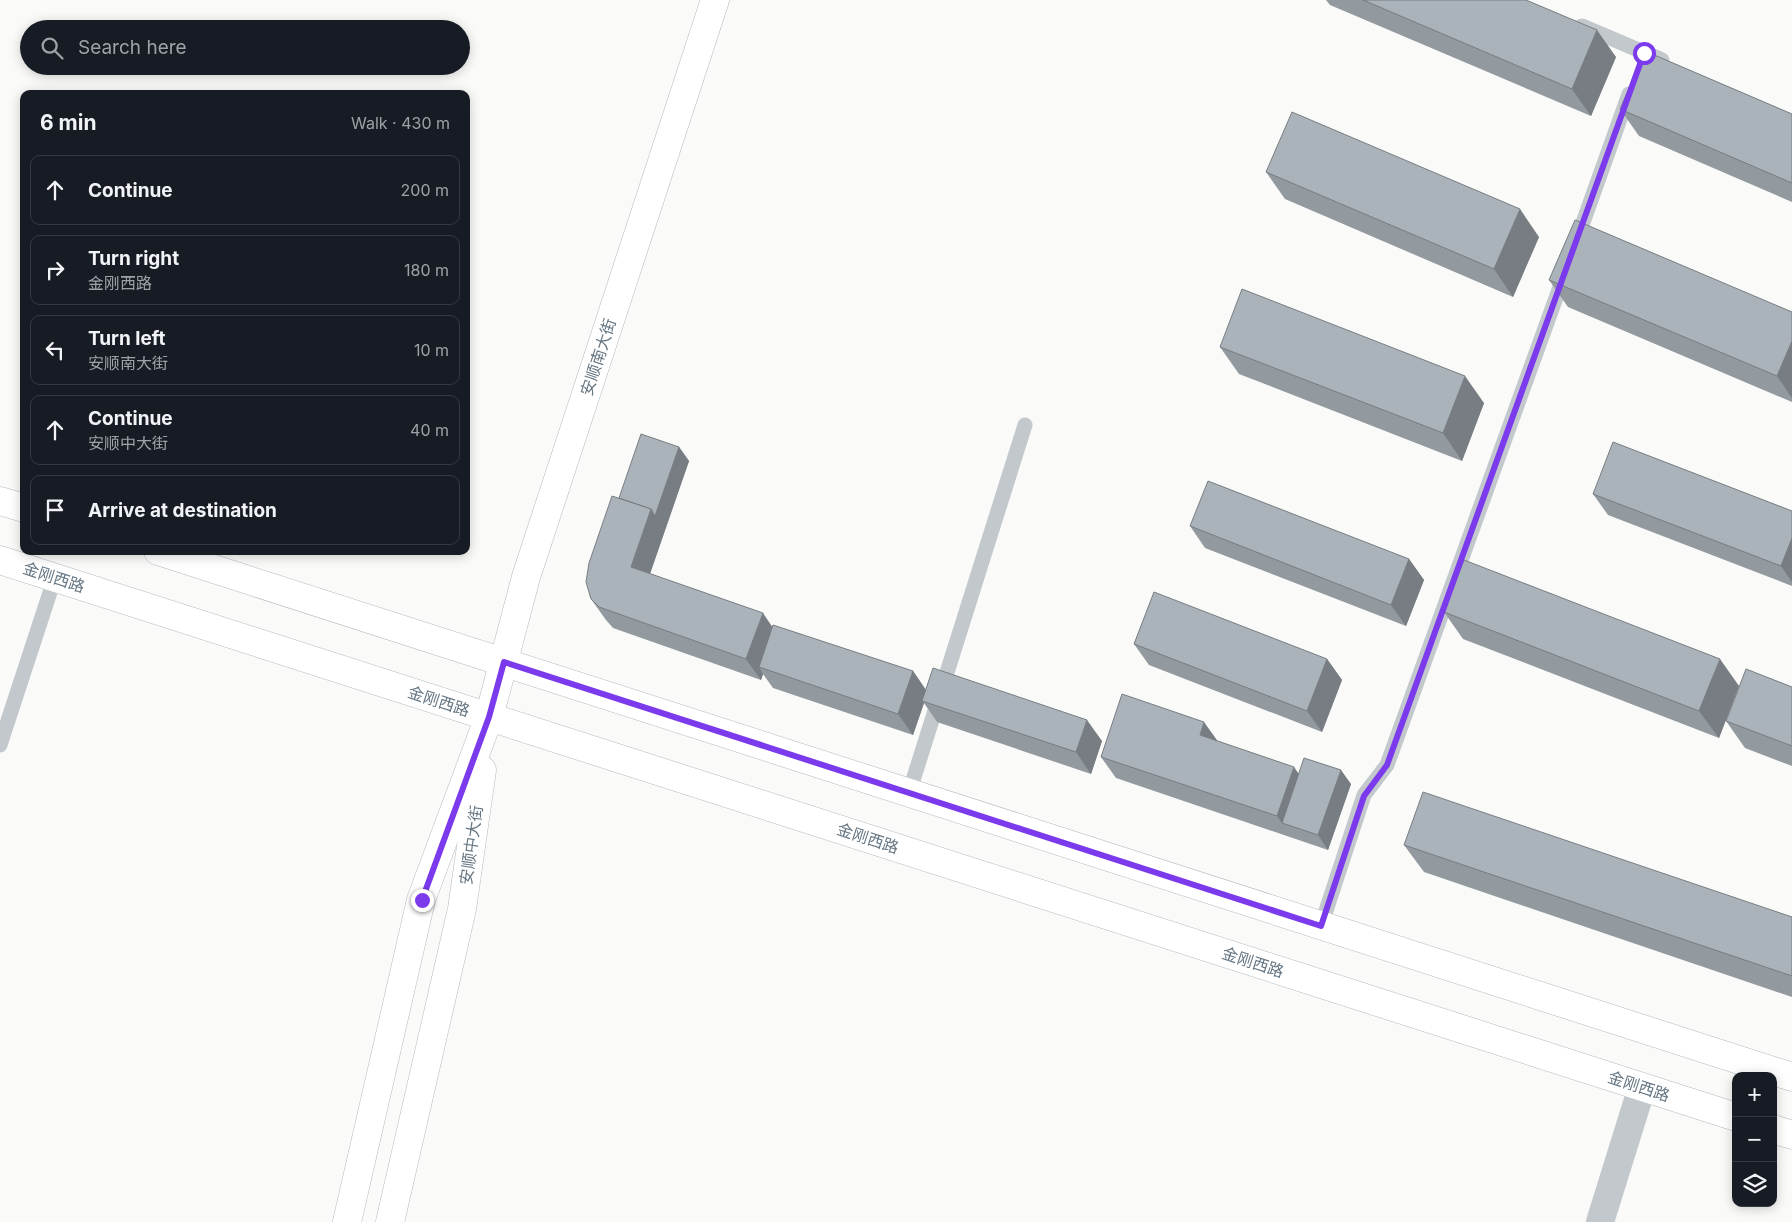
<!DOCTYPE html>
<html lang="en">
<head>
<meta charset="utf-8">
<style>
  :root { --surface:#171b24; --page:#20242c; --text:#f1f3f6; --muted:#9ea1a6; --line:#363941 }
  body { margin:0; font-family:Inter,"Noto Sans SC",sans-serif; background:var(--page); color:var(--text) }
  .controls { position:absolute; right:15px; bottom:15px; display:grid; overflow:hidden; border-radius:10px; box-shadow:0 2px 12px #0003 }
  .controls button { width:45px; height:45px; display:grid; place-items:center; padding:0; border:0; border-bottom:1px solid var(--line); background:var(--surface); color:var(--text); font:25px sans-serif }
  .stop { position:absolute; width:15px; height:15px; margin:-11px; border:4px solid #7c3aed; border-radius:50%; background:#fff }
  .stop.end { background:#7c3aed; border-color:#fff; box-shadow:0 1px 5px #0008 }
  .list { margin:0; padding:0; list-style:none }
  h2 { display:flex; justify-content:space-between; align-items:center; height:65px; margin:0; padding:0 20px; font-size:21px }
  h2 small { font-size:16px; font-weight:400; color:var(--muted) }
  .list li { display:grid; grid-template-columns:32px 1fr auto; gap:15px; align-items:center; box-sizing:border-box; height:70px; margin:0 10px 10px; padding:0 10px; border:1px solid var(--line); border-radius:10px }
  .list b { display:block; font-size:19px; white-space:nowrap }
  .list p { margin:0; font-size:16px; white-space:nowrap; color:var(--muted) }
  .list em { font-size:16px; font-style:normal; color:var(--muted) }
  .icon { flex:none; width:28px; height:28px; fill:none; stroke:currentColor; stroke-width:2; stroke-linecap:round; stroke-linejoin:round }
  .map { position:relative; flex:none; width:1792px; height:1222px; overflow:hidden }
  .search { position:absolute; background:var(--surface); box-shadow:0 2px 12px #0003; left:20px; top:20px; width:450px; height:55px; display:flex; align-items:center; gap:12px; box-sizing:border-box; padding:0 18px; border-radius:28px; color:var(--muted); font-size:19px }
  .panel { position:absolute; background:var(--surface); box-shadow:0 2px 12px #0003; left:20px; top:90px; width:450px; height:465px; border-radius:10px }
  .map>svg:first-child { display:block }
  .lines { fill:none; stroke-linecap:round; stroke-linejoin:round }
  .secondary-casing { stroke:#b3babf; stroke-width:29 }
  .lane { stroke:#c3c8cc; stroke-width:15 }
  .street { stroke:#c3c8cc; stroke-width:28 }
  .secondary { stroke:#fff; stroke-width:28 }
  .wall { fill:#929a9f }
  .shaded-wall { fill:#777d82 }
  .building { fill:#aab3b9; stroke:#777d82 }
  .route { stroke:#7c3aed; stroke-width:6 }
  .labels { text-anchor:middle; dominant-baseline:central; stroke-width:5; stroke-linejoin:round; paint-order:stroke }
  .street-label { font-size:16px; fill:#657683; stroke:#fff }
</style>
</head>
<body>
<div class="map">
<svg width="1792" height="1222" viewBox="0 0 1792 1222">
  <rect width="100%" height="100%" fill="#fafaf8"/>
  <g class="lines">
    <g class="secondary-casing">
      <g id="secondary">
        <polyline points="0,501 24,508"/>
        <polyline points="158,551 1792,1077"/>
        <polyline points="0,560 1736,1117"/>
        <polyline points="1773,1129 1792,1135"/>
        <polyline points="347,1222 421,900 489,717 526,577 715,0"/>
        <polyline points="390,1222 462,909 482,770"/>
      </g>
    </g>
    <g class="lane">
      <polyline points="1582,26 1662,60"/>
      <polyline points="1576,242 1629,94"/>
      <polyline points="0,745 55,577"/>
      <polyline points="909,793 1025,425"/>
      <polyline points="1321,926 1364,795 1387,765 1565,273"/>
    </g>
    <polyline class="street" points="1600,1222 1642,1087"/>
    <use href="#secondary" class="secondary"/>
  </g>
  <g class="wall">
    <polygon points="1326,0 1526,0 1616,57 1591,116 1330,5"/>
    <polygon points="1620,109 1792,114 1792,202 1639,136"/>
    <polygon points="1266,172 1539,237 1513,297 1285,199"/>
    <polygon points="1549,280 1792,312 1792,402 1568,307"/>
    <polygon points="1220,347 1484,403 1462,461 1239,374"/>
    <polygon points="679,447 689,461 650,574 772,627 913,671 926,690 1102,741 1091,774 937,722 924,703 913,735 773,688 763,674 761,680 613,628 606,620 591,599 619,498"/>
    <polygon points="1593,494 1792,511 1792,586 1608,515"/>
    <polygon points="1190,526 1409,559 1424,580 1406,626 1205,548"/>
    <polygon points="1444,612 1739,686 1719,738 1463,639"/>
    <polygon points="1134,644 1327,659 1342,680 1322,732 1149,665"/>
    <polygon points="1792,687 1792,766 1745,748 1726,721"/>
    <polygon points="1218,741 1299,774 1351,784 1328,850 1116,778 1101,757"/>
    <polygon points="1404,845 1792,917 1792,997 1424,872"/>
  </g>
  <g class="shaded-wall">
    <polygon points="1597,30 1616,57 1591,116 1572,89"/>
    <polygon points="1520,209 1539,237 1513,297 1494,269"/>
    <polygon points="1792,341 1792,398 1777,376"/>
    <polygon points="1465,376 1484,403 1462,461 1443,433"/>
    <polygon points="679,447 689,461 645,588 631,567 651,509"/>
    <polygon points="1792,538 1792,582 1781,566"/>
    <polygon points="1409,559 1424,580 1406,626 1391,605"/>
    <polygon points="763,613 777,634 759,667 763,674 761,680 746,659"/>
    <polygon points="1327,659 1342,680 1322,732 1307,711"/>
    <polygon points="1720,659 1739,686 1719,738 1699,711"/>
    <polygon points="913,671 928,693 922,701 924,703 913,735 898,714"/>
    <polygon points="1087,720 1102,741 1091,774 1076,752"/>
    <polygon points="1204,722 1219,743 1200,735"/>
    <polygon points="1294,767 1309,789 1282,823 1277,816"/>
    <polygon points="1341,770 1351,784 1328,850 1318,835"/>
  </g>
  <g class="building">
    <polygon points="1363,0 1526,0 1597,30 1572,89"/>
    <polygon points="1645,51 1792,114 1792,183 1620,109"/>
    <polygon points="1292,112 1520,209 1494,269 1266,172"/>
    <polygon points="1575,220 1792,312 1792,341 1777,376 1549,280"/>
    <polygon points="1242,289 1465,376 1443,433 1220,347"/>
    <polygon points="641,434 679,447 655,516 651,509 619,498"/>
    <polygon points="1613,442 1792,511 1792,538 1781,566 1593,494"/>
    <polygon points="1208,481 1409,559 1391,605 1190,526"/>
    <polygon points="612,496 651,509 631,567 763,613 746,659 599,607 591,599 586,582 589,563"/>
    <polygon points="1464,560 1720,659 1699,711 1444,612"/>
    <polygon points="1154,592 1327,659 1307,711 1134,644"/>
    <polygon points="773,625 913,671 898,714 759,667"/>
    <polygon points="933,668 1087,720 1076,752 922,701"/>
    <polygon points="1746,669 1792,687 1792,746 1726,721"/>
    <polygon points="1122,694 1204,722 1200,735 1294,767 1277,816 1101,757"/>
    <polygon points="1304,758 1341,770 1318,835 1282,823"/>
    <polygon points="1423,792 1792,917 1792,976 1404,845"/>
  </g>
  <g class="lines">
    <polyline class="route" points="422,900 489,717 504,662 1321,926 1364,796 1387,765 1644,53"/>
  </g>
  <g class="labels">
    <g class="street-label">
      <text transform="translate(598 357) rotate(-72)">安顺南大街</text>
      <text transform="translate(54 577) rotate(18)">金刚西路</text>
      <text transform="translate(439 701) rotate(18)">金刚西路</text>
      <text transform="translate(868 838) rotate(18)">金刚西路</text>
      <text transform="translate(471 845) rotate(-82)">安顺中大街</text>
      <text transform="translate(1253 962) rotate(18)">金刚西路</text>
      <text transform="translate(1639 1086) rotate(18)">金刚西路</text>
    </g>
  </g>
</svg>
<div class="controls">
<button>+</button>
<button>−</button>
<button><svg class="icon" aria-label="layers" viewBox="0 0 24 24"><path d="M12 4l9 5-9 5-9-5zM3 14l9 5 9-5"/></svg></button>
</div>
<div class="stop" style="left:1644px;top:53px"></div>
<div class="stop end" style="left:422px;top:900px"></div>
<div class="search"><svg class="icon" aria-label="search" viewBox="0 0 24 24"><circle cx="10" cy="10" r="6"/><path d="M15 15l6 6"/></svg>Search here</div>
<section class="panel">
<h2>6 min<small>Walk · 430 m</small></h2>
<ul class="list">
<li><svg class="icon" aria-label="ahead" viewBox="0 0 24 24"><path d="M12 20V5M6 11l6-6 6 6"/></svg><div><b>Continue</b></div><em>200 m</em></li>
<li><svg class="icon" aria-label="right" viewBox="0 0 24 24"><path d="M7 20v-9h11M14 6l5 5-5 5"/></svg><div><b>Turn right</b><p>金刚西路</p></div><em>180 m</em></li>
<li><svg class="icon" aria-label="left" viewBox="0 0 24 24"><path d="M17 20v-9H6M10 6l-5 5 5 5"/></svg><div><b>Turn left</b><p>安顺南大街</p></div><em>10 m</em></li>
<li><svg class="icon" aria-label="ahead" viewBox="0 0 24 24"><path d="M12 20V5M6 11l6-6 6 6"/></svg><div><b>Continue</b><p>安顺中大街</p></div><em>40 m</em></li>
<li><svg class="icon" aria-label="arrive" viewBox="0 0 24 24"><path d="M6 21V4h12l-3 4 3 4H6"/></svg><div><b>Arrive at destination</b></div></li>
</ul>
</section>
</div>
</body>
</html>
